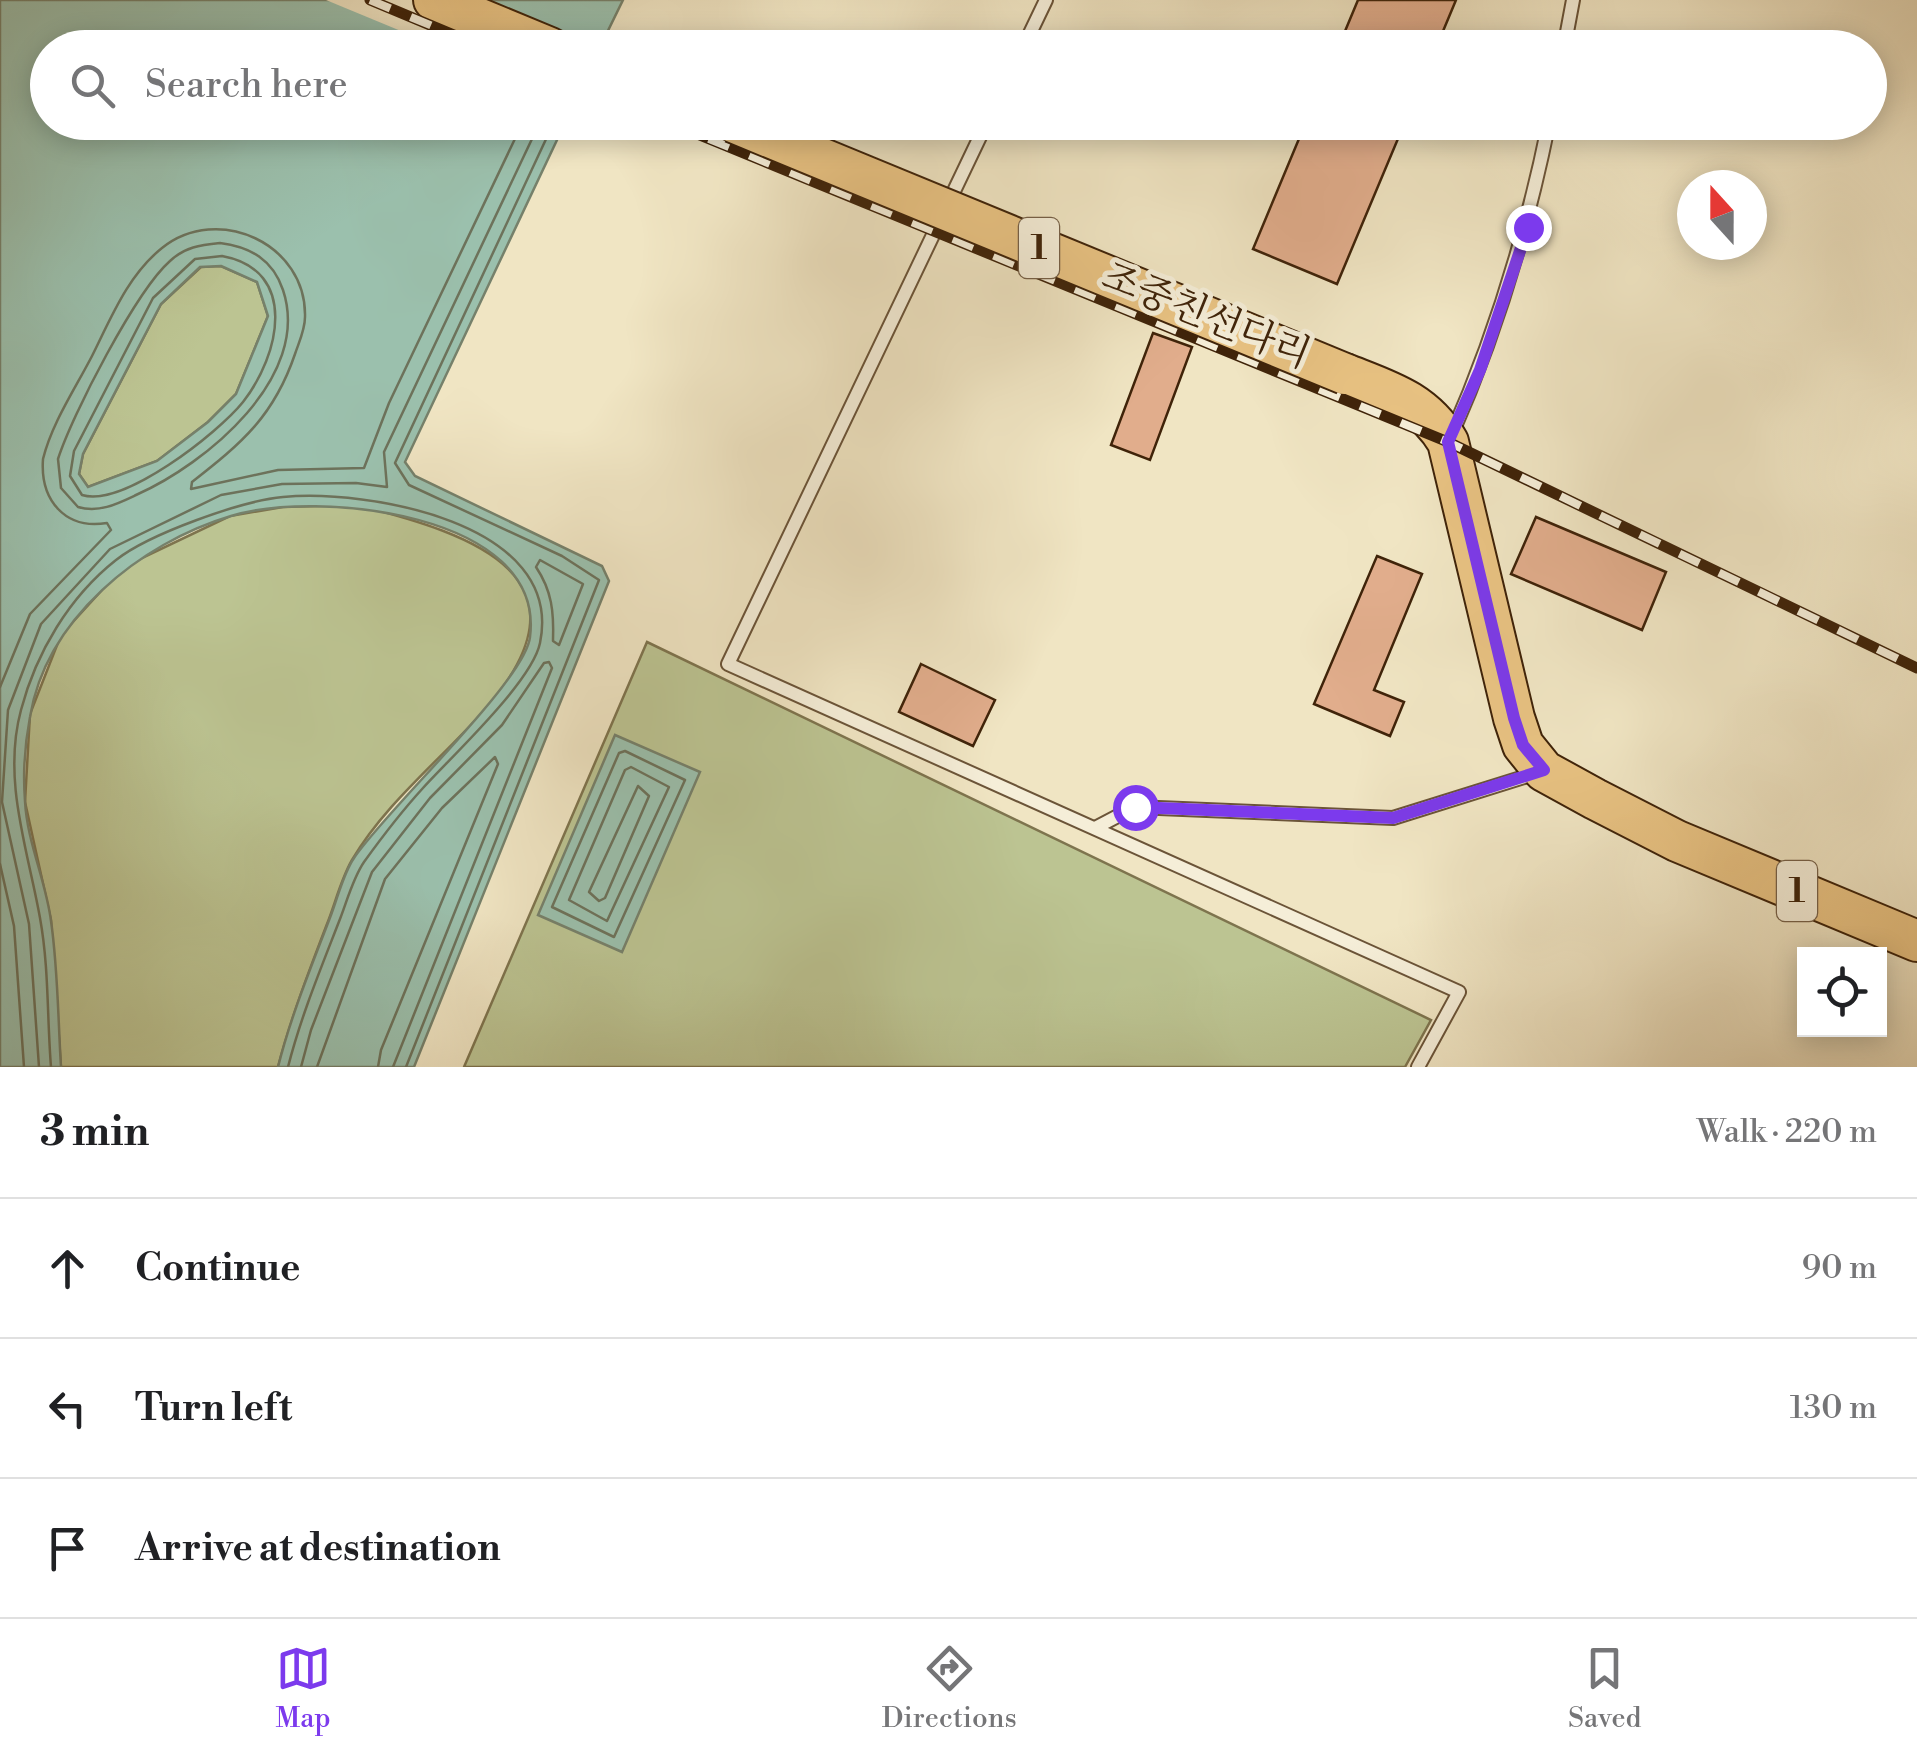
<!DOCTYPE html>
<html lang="en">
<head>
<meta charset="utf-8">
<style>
  :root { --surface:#fff; --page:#f2f2f2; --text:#202124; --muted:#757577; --line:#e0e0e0; --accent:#7c3aed }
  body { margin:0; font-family:"Libre Bodoni","Noto Serif KR",serif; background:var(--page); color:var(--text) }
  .controls { position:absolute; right:30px; bottom:30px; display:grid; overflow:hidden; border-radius:0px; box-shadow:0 5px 25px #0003 }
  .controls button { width:90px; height:90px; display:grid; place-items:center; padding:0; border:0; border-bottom:2px solid var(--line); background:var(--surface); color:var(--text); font:50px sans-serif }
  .compass { position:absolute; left:1677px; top:170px; width:90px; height:90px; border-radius:50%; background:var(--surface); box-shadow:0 5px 25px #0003; rotate:339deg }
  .stop { position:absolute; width:30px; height:30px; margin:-22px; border:8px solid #7c3aed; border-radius:50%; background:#fff }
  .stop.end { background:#7c3aed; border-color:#fff; box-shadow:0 2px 10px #0008 }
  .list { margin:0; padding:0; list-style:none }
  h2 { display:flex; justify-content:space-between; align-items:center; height:130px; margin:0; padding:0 40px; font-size:42px }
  h2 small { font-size:32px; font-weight:400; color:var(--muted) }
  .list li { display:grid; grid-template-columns:65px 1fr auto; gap:30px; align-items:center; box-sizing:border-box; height:140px; padding:0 40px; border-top:2px solid var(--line) }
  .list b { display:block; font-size:38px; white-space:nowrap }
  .list em { font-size:32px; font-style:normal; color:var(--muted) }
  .icon { flex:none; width:55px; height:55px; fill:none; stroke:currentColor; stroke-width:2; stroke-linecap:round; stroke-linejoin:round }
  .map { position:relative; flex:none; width:1917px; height:1067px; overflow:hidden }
  .search { position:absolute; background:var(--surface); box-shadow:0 5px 25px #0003; left:30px; right:30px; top:30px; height:110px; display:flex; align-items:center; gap:25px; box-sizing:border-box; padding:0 35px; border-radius:55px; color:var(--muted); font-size:38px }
  .sheet { height:550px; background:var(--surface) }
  nav { display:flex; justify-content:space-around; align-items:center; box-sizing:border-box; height:140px; border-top:2px solid var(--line); background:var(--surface); font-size:28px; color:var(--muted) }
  nav a { display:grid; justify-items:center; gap:5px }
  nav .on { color:var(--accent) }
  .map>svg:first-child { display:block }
  .green { fill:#bcc492; stroke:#7e744e; stroke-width:2.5 }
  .water { fill:#9bc0ad; stroke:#76816b; stroke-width:2.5; fill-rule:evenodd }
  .pier { fill:#f0e5c3 }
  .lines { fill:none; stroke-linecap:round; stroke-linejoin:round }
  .shore { stroke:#6d725b; stroke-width:2.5 }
  .building { fill:#e1ad8c; stroke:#3f2309; stroke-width:2.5 }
  .service-casing { stroke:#6b5438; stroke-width:16 }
  .primary-casing { stroke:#3f2309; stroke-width:44 }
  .service { stroke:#f5eed8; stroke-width:12 }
  .primary { stroke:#e8c282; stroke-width:40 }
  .rail-casing { stroke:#3f2309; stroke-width:11 }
  .rail { stroke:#f5eed8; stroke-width:8; stroke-dasharray:22; stroke-linecap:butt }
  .primary-bridge-casing { stroke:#3f2309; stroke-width:44; stroke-linecap:butt }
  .primary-bridge { stroke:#e8c282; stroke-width:40 }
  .route { stroke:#7c3aed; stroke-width:12 }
  .labels { text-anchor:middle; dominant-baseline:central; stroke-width:10; stroke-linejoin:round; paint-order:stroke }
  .shield { fill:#f5eed8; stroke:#766047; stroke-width:2.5 }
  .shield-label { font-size:35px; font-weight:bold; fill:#3f2309 }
  .street-label { font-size:38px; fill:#3f2309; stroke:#f5eed8 }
</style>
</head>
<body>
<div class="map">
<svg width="1917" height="1067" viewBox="0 0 1917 1067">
  <rect width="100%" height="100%" fill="#f0e5c3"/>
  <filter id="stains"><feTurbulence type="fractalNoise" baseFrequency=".002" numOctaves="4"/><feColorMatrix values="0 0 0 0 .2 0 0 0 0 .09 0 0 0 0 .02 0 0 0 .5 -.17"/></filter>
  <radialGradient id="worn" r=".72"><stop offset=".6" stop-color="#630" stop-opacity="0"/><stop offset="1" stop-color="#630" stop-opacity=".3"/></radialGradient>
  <g class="green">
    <polygon points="221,266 257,282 268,316 236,394 208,422 157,461 88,487 79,474 83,454 161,304 201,267"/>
    <path d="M356,505C475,534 602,578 482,713C439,761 385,804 352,860C341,879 335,904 327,924C309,971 291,1018 278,1067H61L51,920L25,802L30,714L61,635L123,567L230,516L283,507Z"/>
    <polygon points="647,642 1431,1020 1405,1067 464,1067"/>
  </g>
  <g class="water">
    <path d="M0,0H623L600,47L48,48V122L565,123L405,462L415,476L602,566L609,581L414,1067H278C291,1015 312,965 331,915C338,897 343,874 354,858C387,809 525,681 530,637C546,512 315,490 231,516C140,543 46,619 30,717C25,743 23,775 25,801C27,842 46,881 51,921C58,969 58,1019 61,1067H0ZM221,266L257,282L268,316L236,394L208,422L157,461L88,487L79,474L83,454L161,304L200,267Z"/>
    <polygon points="615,735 700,772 622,952 538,915"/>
  </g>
  <polygon class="pier" points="326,0 486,0 602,47 442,48"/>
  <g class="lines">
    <g class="shore">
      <path d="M220,243C251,247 273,260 283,290C312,377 206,464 136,495C117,504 99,513 78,507L61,488L58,459C72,415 136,291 170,261C185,247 200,245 220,243Z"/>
      <path d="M222,256C299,270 280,355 243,402C218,433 123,508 82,495L70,476L74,451L153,298L195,259Z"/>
      <path d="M540,560L583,584L559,645L553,641C554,612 552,591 536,567Z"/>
      <path d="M0,687L30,614L111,530L107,523C65,530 40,500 43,459C52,423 75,389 92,356C111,318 128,275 162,248C218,203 307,244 305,317C305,330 299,342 295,354C274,416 242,443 192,482L191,489L278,470L364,468L389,403L523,122"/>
      <polygon points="625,751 685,780 614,937 552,907 619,753"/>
      <polygon points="631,767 669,787 607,921 569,900 625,770"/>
      <polygon points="638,786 649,796 605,898 599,901 589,892"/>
      <polyline points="0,864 14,926 24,1067"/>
      <polyline points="39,1067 29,924 2,802 8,710 41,624 110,549 221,495 282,484 356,483 387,487 384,452 540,122"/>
      <path d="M51,1067C47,1018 49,967 40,918C28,850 2,780 21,710C36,653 69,597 116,560C149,534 241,501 283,497C366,489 565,522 540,643C532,682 451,757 423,788C402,811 382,837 364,862C353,878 347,901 340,919C321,968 301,1016 288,1067"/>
      <polyline points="301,1067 311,1030 372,872 430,798 502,725 544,663 549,662 552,668 393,1067"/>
      <polyline points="317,1067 385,879 442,808 495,757 498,764 381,1050 378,1067"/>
      <polyline points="406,1067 599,580 562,556 409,485 395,463 554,122"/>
    </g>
  </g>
  <g class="building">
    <polygon points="1358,0 1456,0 1436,48 1338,48"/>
    <polygon points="1306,122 1405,122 1337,284 1253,249"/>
    <polygon points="1153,333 1192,347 1150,460 1111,445"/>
    <polygon points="1536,517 1666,572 1642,630 1511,574"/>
    <polygon points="1377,556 1422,574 1374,690 1404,702 1390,736 1314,704"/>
    <polygon points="921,664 995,700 973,746 899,712"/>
  </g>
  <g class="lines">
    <g class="service-casing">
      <g id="service">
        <polyline points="1023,48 1046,0"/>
        <polyline points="1564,48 1573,0"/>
        <polyline points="987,122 728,664 1459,992 1418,1067"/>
        <path d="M1451,436C1496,334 1527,231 1549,122"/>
        <polyline points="1095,828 1135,807 1393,818 1537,773"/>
      </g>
    </g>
    <g class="primary-casing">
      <g id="primary">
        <polyline points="434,0 550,48"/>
        <path d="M1345,374C1388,391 1424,401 1448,442L1514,718L1523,745L1544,771L1595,799L1677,841L1917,941"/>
      </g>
    </g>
    <use href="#service" class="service"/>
    <use href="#primary" class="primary"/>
    <g class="rail-casing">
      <g id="rail">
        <polyline points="370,0 485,48"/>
        <polyline points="668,122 1448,442 1917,668"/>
      </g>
    </g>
    <use href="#rail" class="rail"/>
    <g class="primary-bridge-casing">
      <polyline id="primary-bridge" points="733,122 1345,374"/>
    </g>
    <use href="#primary-bridge" class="primary-bridge"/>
  </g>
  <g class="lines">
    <polyline class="route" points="1135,807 1393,818 1544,770 1523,745 1514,718 1448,442 1480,370 1528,227"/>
  </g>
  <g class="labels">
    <g class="shield">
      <rect x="1019" y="218" width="40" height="60" rx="8"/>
      <rect x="1777" y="861" width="40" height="60" rx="8"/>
    </g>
    <g class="shield-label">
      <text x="1039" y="248">1</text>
      <text x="1797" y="891">1</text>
    </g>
    <g class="street-label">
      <text transform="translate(1206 316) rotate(22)">조중친선다리</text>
    </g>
  </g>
  <rect width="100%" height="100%" filter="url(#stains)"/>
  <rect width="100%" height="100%" fill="url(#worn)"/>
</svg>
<div class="controls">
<button><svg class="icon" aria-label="locate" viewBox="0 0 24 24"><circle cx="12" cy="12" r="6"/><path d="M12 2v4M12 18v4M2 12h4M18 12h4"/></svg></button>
</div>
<svg class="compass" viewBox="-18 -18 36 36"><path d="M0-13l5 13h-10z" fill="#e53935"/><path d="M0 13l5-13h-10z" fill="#757577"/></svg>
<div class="stop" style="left:1135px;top:807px"></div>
<div class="stop end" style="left:1528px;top:227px"></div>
<div class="search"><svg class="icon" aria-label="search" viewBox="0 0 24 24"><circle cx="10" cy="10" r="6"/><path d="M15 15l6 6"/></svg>Search here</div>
</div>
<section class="sheet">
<h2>3 min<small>Walk · 220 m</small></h2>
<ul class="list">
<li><svg class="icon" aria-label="ahead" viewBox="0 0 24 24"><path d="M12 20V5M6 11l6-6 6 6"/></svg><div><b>Continue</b></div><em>90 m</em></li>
<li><svg class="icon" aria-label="left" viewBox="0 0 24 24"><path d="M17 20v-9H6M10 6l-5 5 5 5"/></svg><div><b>Turn left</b></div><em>130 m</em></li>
<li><svg class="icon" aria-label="arrive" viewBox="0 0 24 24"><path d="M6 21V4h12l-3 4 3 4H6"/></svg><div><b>Arrive at destination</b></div></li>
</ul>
</section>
<nav>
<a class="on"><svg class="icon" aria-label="map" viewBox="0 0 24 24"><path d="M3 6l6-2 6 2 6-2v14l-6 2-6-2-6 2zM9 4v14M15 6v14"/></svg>Map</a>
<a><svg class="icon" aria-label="directions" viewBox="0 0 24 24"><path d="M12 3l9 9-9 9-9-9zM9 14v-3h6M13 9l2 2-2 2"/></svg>Directions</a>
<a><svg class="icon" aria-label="saved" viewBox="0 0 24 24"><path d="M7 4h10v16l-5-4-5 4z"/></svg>Saved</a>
</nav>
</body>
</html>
